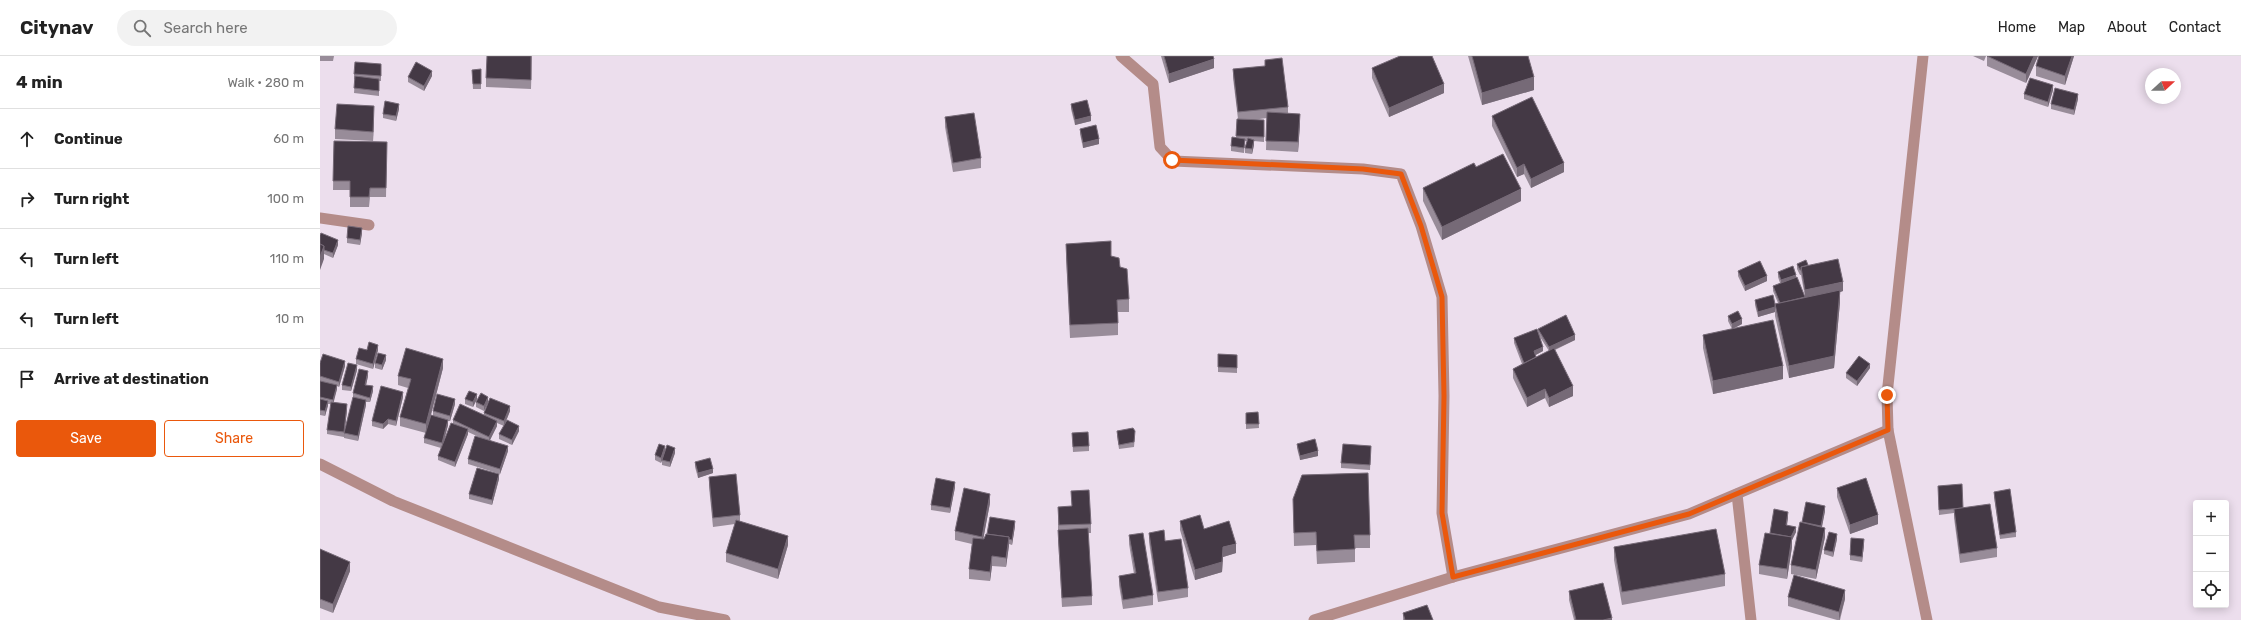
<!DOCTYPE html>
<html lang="en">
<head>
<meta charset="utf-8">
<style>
  :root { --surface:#fff; --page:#f2f2f2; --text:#222; --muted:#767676; --line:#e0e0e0; --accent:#ea580c }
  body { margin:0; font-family:Rubik,sans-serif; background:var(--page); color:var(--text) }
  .controls { position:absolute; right:12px; bottom:12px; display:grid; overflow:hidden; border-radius:4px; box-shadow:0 2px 10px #0003 }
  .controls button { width:36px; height:36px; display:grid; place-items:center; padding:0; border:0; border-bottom:1px solid var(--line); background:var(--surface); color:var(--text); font:20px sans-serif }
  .compass { position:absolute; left:1825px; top:12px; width:36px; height:36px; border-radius:50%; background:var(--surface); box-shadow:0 2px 10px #0003; rotate:69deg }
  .stop { position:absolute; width:12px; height:12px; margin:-9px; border:3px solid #ea580c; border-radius:50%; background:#fff }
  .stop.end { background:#ea580c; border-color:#fff; box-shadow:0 1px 4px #0008 }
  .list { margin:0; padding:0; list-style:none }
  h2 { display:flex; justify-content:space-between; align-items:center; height:52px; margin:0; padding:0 16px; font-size:17px }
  h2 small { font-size:13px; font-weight:400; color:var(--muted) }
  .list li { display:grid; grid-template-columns:26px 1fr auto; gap:12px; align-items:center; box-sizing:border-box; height:60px; padding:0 16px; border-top:1px solid var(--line) }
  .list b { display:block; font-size:15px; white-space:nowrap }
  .list em { font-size:13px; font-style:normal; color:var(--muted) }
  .actions { display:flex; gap:8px; padding:12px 16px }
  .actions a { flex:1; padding:9px 0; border:1px solid var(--accent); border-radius:4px; text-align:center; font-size:14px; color:var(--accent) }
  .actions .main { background:var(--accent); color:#fff }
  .icon { flex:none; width:22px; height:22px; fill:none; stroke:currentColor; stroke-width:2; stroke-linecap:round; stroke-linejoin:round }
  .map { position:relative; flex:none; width:1921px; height:564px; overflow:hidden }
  header { display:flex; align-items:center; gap:24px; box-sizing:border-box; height:56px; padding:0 20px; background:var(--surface); border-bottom:1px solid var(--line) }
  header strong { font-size:19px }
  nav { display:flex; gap:22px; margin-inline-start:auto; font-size:14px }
  .search { width:280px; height:36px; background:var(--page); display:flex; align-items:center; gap:10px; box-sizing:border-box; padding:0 14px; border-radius:22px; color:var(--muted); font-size:15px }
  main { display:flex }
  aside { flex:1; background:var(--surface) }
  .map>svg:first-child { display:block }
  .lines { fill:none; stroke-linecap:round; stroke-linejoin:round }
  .minor { stroke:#b48c89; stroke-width:11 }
  .tertiary { stroke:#b48c89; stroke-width:11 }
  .wall { fill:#988c99; fill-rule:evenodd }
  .shaded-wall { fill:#766a77 }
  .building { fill:#443945; stroke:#766a77 }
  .route { stroke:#ea580c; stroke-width:5 }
</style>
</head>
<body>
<header>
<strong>Citynav</strong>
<div class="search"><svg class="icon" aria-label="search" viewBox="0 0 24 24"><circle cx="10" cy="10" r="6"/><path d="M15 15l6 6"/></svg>Search here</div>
<nav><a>Home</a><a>Map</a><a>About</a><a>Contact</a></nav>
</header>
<main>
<aside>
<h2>4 min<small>Walk · 280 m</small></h2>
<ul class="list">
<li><svg class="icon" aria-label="ahead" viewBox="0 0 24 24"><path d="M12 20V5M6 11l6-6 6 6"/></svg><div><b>Continue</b></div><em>60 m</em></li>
<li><svg class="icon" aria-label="right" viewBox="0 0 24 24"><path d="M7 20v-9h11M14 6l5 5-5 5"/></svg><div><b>Turn right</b></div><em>100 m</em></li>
<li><svg class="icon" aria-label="left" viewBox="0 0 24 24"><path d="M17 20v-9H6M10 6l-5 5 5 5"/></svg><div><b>Turn left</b></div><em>110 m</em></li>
<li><svg class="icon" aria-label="left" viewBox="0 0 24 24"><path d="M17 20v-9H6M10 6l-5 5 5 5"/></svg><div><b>Turn left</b></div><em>10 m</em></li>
<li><svg class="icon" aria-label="arrive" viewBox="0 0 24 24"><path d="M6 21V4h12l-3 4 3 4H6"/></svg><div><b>Arrive at destination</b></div></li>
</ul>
<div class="actions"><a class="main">Save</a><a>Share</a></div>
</aside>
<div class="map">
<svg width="1921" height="564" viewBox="0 0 1921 564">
  <rect width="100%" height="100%" fill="#ecdeed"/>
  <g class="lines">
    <g class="minor">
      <polyline points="801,0 833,28 840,91 853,105 1043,113 1081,118 1101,170 1122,241 1124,340 1122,457 1133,521"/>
      <polyline points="0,162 49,169"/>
      <polyline points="0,408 73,445 339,551 405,564"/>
      <polyline points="1417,438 1431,564"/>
      <polyline points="994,564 1133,521 1369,458 1568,374"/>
    </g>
    <polyline class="tertiary" points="1603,0 1567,339 1568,374 1607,564"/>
  </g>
  <g class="wall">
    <polygon points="0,0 14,0 13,5 0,5"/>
    <polygon points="212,0 211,33 166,31 166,22"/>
    <polygon points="841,0 893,0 894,12 849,27"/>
    <polygon points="1148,0 1208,0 1214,34 1162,49"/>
    <polygon points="1653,0 1666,0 1664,5"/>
    <polygon points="1667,0 1718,0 1706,27 1667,10"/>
    <polygon points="1719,0 1754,0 1745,29 1716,20 1716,10"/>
    <polygon points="61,8 61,25 59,25 59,40 34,37 35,23 34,23 34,18"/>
    <polygon points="1052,12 1124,37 1069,61 1052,22"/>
    <polygon points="913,13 968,51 968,57 980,67 978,96 946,94 947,62 932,64 944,64 944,86 934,85 934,89 932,98 925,97 925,92 927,85 925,85 924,97 911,95 911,90 916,82 917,63 918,63 913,22"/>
    <polygon points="152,14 161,28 161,33 153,33"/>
    <polygon points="112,20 104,35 88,26 88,21"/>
    <polygon points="1733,34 1728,51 1704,43 1704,38"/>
    <polygon points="1758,43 1754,59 1731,53 1731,48"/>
    <polygon points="751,48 771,65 755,69 751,53"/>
    <polygon points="79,53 76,65 63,62 63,58"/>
    <polygon points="54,59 53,85 15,83 15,73"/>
    <polygon points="1172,60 1244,116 1211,132 1204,118 1197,121 1172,70"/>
    <polygon points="625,61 661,102 661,112 633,116 625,71"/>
    <polygon points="760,73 779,88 763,92 760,78"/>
    <polygon points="14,85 67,86 66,141 50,141 49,151 30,151 30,134 13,134"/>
    <polygon points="1156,111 1201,145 1122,184 1103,145 1103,132"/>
    <polygon points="42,177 40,189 27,187 27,182"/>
    <polygon points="0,179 18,189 13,202 4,198 4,203"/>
    <polygon points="746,188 791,200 800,211 809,243 809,256 798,256 798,279 750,282 746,201"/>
    <polygon points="1477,208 1488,209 1523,235 1520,236 1520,246 1514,312 1469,322 1455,260 1455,256 1438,261 1435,249 1435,244 1455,248 1458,247 1453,235 1453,230 1460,227 1458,221 1458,216 1476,222 1485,241 1481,219 1480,219 1477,213"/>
    <polygon points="1418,215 1447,225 1425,235 1418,220"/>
    <polygon points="1408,260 1422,268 1413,273 1463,323 1393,338 1383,292 1383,279 1412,273 1408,265"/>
    <path d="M1218,273L1255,284L1235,294L1253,340L1229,351L1225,342L1207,351L1193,322V313L1202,308L1194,287V282L1218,276ZM1220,281L1229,295L1216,301L1215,299L1223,295Z"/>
    <polygon points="47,294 58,294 53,313 36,308 36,303"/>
    <polygon points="898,298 917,299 917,317 898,316"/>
    <polygon points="66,304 62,314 55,312 55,307"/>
    <polygon points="0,307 25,310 19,331 17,330 17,333 13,346 27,353 24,381 7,378 7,374 11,348 8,348 5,360 0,359"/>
    <polygon points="123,312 111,359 113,359 113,355 135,348 130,365 128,365 128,369 123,389 133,367 133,364 164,359 164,357 168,347 164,355 156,351 156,346 168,345 190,355 184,370 177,367 177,370 170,384 188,395 180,418 148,408 148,403 159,381 148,376 148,378 135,411 118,404 118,400 121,392 104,387 104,382 106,377 80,370 80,361 88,332 78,329 78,320"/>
    <polygon points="1550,312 1537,330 1526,322 1526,317"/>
    <polygon points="37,314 31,335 22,334 22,329"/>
    <polygon points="48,320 46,329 53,335 50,346 46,346 46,349 38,385 24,382 24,377 33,342 33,337"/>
    <polygon points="83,341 76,370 68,368 63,373 52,370 52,365"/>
    <polygon points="145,343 157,343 153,351 145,348"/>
    <polygon points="938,356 939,372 926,373 926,357"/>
    <polygon points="199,375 192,389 179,383 179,378"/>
    <polygon points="797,375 815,380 814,391 799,393 797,380"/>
    <polygon points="752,377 769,390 769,395 753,396"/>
    <polygon points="977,388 998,400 980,404 977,392"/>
    <polygon points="1051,390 1050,414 1021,412 1021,407"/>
    <polygon points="345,393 355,397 350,411 342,409 342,404 341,407 335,404 335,399"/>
    <polygon points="375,406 393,417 378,422 375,411"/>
    <polygon points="389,421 420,459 420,465 468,489 458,523 406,506 406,497 415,468 393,471 389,431"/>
    <polygon points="179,423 172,449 149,443 149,438"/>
    <polygon points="1618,430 1643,452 1677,492 1677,501 1640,507 1634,462 1634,457 1619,459"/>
    <polygon points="635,431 630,457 611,454 611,449"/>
    <polygon points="1517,432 1558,468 1530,478 1517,441"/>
    <polygon points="751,435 771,468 771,477 768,477 772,540 772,549 742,551 738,483 738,451 752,451"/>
    <polygon points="1674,436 1696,476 1696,481 1680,483 1674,441"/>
    <polygon points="973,443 1050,479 1050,492 1035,492 1035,506 997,508 996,489 974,490"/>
    <polygon points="670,447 663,483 667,478 695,470 692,489 689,488 686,511 672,510 670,525 649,523 649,513 652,488 635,484 635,475"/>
    <polygon points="1505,455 1502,471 1505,481 1496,523 1471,518 1471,509 1482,466"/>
    <polygon points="1468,461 1467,470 1476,476 1472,484 1472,491 1467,523 1439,518 1439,509 1450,477"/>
    <polygon points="860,465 884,473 916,497 903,501 902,516 875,524 860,474"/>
    <polygon points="829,477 845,485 868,532 868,541 838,546 829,486"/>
    <polygon points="809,479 833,539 833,549 803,553 799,529 799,520 814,518 809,488"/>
    <polygon points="1517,483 1513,501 1504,498 1504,494"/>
    <polygon points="1544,488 1542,506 1530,504 1530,499"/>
    <polygon points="1294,491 1405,518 1405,530 1302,549 1294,504"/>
    <polygon points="0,493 30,515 13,557 0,552"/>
    <polygon points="1249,535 1292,564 1254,564 1249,544"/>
    <polygon points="1468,541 1525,543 1520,564 1517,564 1468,550"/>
    <polygon points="1083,557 1113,564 1083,564"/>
  </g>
  <g class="shaded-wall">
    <polygon points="1714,0 1718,0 1706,27 1706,18"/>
    <polygon points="1752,0 1754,0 1745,29 1745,20"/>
    <polygon points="894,3 894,12 849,27 849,18"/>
    <polygon points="112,15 112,20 104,35 104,30"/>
    <polygon points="1214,21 1214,34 1162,49 1162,37"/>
    <polygon points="1124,28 1124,37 1069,61 1069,52"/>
    <polygon points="1733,29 1733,34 1728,51 1728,46"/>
    <polygon points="1758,38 1758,43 1754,59 1754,54"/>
    <polygon points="79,48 79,53 76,65 76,60"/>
    <polygon points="54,50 54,59 53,85 53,76"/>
    <polygon points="980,58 980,67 978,96 978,86"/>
    <polygon points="771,60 771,65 755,69 755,64"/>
    <polygon points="779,83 779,88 763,92 763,87"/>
    <polygon points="934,84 934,89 932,98 932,93"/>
    <polygon points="1244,107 1244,116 1211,132 1211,123"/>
    <polygon points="1204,108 1204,118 1197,121 1197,112"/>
    <polygon points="1201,133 1201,145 1122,184 1122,171"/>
    <polygon points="42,172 42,177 40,189 40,184"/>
    <polygon points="18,184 18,189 13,202 13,197"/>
    <polygon points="4,190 4,203 0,214 0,201"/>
    <polygon points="1476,219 1476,223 1461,229 1461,224"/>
    <polygon points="1447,220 1447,225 1425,235 1425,230"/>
    <polygon points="1523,226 1523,235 1520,236 1520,246 1514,312 1469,322 1469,310 1485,243 1485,234"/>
    <polygon points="1455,251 1455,256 1438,261 1438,256"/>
    <polygon points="1422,263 1422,268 1412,273 1412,268"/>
    <polygon points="1255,279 1255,284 1229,296 1229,291"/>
    <polygon points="58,289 58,294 53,313 53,308"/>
    <polygon points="1223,291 1223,295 1214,300 1214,295"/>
    <polygon points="66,299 66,304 62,314 62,309"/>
    <polygon points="123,303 123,312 106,377 106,368"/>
    <polygon points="25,305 25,310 19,331 19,326"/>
    <polygon points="1550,308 1550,312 1537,330 1537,325"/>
    <polygon points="37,309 37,314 31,335 31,331"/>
    <polygon points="1463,310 1463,323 1393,338 1393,325"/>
    <polygon points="48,315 48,320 45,334 45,329"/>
    <polygon points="17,329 17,333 13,349 13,344"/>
    <polygon points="53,330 53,335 50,346 50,342"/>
    <polygon points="1253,330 1253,340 1229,351 1229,342"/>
    <polygon points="1225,333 1225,342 1207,351 1207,342"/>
    <polygon points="83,336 83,341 76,370 76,365"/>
    <polygon points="157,338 157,343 153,351 153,346"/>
    <polygon points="168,341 168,346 164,355 164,350"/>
    <polygon points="135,343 135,348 130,365 130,360"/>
    <polygon points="46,344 46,349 38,385 38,380"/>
    <polygon points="8,345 8,350 5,360 5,355"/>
    <polygon points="27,348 27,353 24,381 24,376"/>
    <polygon points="190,350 190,355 184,370 184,365"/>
    <polygon points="68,363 68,368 63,373 63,368"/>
    <polygon points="128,364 128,369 122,392 122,387"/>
    <polygon points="177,365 177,370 169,386 169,381"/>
    <polygon points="199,370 199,375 192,389 192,384"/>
    <polygon points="148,373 148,378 135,411 135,406"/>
    <polygon points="188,390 188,395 180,418 180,413"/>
    <polygon points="345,390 345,395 341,407 341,402"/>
    <polygon points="355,392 355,397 350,411 350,406"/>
    <polygon points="998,395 998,400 980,404 980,400"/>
    <polygon points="393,413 393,417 378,422 378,417"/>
    <polygon points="179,418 179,423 172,449 172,444"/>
    <polygon points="635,426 635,431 630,457 630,452"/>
    <polygon points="670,438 670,447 662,490 662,481"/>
    <polygon points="1505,450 1505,455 1501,475 1501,470"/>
    <polygon points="1468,456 1468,461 1466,474 1466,469"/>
    <polygon points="1558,459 1558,468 1530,478 1530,469"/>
    <polygon points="695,465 695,470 692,489 692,484"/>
    <polygon points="1476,471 1476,476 1472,484 1472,491 1467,523 1467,513 1471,481"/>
    <polygon points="1505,472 1505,481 1496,523 1496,514"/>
    <polygon points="1517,478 1517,483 1513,501 1513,496"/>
    <polygon points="468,480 468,489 458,523 458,513"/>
    <polygon points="689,481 689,490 686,511 686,502"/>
    <polygon points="1544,483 1544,488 1542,506 1542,501"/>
    <polygon points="916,488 916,497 903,501 902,516 875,524 875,514 903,491"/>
    <polygon points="672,500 672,510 670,525 670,516"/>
    <polygon points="30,506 30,515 13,557 13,548"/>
    <polygon points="1525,534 1525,543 1519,564 1519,556"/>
    <polygon points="1292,562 1292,564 1283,564"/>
  </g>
  <g class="building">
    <polygon points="167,0 211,0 211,24 166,22"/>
    <polygon points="844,0 893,0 894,3 849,18"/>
    <polygon points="1080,0 1112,0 1124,28 1069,52 1052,12"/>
    <polygon points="1152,0 1208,0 1214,21 1162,37"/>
    <polygon points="1667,0 1714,0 1706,18"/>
    <polygon points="1719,0 1752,0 1745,20 1716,10"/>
    <polygon points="962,2 968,51 918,56 913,13 945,10 945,4"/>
    <polygon points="35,6 61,8 61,20 34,18"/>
    <polygon points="96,6 112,15 104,30 88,21"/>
    <polygon points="161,13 161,28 153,28 152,14"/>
    <polygon points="35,20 59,23 59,35 34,32"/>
    <polygon points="1710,22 1733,29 1728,46 1704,38"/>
    <polygon points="1735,32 1758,38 1754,54 1731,48"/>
    <polygon points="1212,41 1244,107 1211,123 1204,108 1197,112 1172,60"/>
    <polygon points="767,44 771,60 755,64 751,48"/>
    <polygon points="65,45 79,48 76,60 63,58"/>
    <polygon points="17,48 54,50 53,76 15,73"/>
    <polygon points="947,56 980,58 978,86 946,85"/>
    <polygon points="654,57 661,102 633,107 625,61"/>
    <polygon points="917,63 944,64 944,81 916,80"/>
    <polygon points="776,69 779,83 763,87 760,73"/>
    <polygon points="912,81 925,83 924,92 911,90"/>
    <polygon points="928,82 934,84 932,93 925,92"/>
    <polygon points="14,85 67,86 66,132 50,132 49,141 30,141 30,125 13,125"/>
    <polygon points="1183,98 1201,133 1122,171 1103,132 1154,107 1156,111"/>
    <polygon points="28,170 42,172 40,184 27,182"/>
    <polygon points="1,177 18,184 13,197 4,194 4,190 0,188 0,179"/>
    <polygon points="791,185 791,200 799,202 800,211 807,213 809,243 797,244 798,267 750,269 746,188"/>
    <polygon points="0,188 4,190 0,201"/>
    <polygon points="1518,203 1523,226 1485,234 1481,211"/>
    <polygon points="1486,204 1488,209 1481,211 1481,214 1480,214 1477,208"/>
    <polygon points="1440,205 1447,220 1425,230 1418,215"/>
    <polygon points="1473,210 1476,219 1461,224 1458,216"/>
    <polygon points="1477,221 1485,241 1460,247 1453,230"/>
    <polygon points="1520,234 1514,300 1469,310 1455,248"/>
    <polygon points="1453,239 1455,248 1455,251 1438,256 1435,244"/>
    <polygon points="1418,255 1422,263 1412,268 1408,260"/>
    <polygon points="1246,259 1255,279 1229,291 1218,273"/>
    <polygon points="1453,264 1463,310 1393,325 1383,279"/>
    <polygon points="1217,273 1223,291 1214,295 1216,301 1204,307 1194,282"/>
    <polygon points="49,286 58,289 53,308 36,303 39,292 47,294"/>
    <polygon points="86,292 123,303 106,368 80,361 91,323 78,320"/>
    <polygon points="1234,292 1253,330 1229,342 1225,333 1207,342 1193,313"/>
    <polygon points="58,297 66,299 62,309 55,307"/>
    <polygon points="3,298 25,305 19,326 0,320 0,307"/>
    <polygon points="898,298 917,299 917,312 898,311"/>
    <polygon points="1539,300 1550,308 1537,325 1526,317"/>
    <polygon points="28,307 37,309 31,331 22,329"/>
    <polygon points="39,313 48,315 45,329 53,330 50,342 33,337"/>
    <polygon points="0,325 17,329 13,344 0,341"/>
    <polygon points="61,330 83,336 76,365 68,363 63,368 52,365"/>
    <polygon points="149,335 157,338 153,346 145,343"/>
    <polygon points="161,337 168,341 164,350 156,346"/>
    <polygon points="117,338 135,343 130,360 113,355"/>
    <polygon points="33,341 46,344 38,380 24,377"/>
    <polygon points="170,342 190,350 184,365 164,357"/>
    <polygon points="0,343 8,345 5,355 0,354"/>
    <polygon points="11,346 27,348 24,376 7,374"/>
    <polygon points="140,348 177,365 169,381 133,364"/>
    <polygon points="938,356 939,368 926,368 926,357"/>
    <polygon points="111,359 128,364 122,387 104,382"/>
    <polygon points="187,364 199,370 192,384 179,378"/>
    <polygon points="131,367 148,373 135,406 118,400"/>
    <polygon points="813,372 815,375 814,386 799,389 797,375"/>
    <polygon points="768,376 769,390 753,391 752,377"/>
    <polygon points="155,380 188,390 180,413 148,403"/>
    <polygon points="995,383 998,395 980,400 977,388"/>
    <polygon points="339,388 345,390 341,402 335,399"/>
    <polygon points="1023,388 1051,390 1050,409 1021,407"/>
    <polygon points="347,389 355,392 350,406 342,404"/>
    <polygon points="390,402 393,413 378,417 375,406"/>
    <polygon points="157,412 179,418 172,444 149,438"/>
    <polygon points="1048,417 1050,479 1034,479 1035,493 997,495 996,476 974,477 973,443 982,419"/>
    <polygon points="416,418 420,459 393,462 389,421"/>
    <polygon points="616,422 635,426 630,452 611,449"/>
    <polygon points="1546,422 1558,459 1530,469 1517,432"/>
    <polygon points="1642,428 1643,452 1619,454 1618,430"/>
    <polygon points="644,432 670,438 662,481 635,475"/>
    <polygon points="1690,433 1696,476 1680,479 1674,436"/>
    <polygon points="769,434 771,468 739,469 738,451 752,450 751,435"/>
    <polygon points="1486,446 1505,450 1501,470 1482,466"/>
    <polygon points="1670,448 1677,492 1640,498 1634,453"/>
    <polygon points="1454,453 1468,456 1466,469 1476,471 1471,481 1450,477"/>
    <polygon points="880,459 884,473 909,465 916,488 903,491 902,506 875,514 860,465"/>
    <polygon points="670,461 695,465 692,484 689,483 689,481 667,478"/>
    <polygon points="416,464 468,480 458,513 406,497"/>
    <polygon points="1480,466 1505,472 1496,514 1471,509"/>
    <polygon points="768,472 772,540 742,542 738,474"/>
    <polygon points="1396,473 1405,518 1302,536 1294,491"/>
    <polygon points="844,474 845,485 861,483 868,532 838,536 829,477"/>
    <polygon points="1509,476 1517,478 1513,496 1504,494"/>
    <polygon points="823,477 833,539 803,544 799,520 816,517 809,479"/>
    <polygon points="1445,477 1472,481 1467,513 1439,509"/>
    <polygon points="666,478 689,481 686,502 672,500 670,516 649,513 653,482 664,483"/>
    <polygon points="1531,482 1544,483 1542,501 1530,499"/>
    <polygon points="0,493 30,506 13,548 0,543"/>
    <polygon points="1474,519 1525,534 1519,556 1468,541"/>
    <polygon points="1283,527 1292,562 1283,564 1256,564 1249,535"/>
    <polygon points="1107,549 1113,564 1085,564 1083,557"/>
  </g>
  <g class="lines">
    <polyline class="route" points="852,104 1043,113 1081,118 1101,170 1122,241 1124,340 1122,457 1133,521 1369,458 1568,374 1567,339"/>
  </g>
</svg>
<div class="controls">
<button>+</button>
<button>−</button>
<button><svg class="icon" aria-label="locate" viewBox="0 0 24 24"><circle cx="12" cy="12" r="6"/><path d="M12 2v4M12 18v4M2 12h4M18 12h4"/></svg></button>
</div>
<svg class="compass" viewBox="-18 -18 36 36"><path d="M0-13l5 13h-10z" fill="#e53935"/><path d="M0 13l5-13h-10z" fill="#767676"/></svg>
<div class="stop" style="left:852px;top:104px"></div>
<div class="stop end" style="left:1567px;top:339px"></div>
</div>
</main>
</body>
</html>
